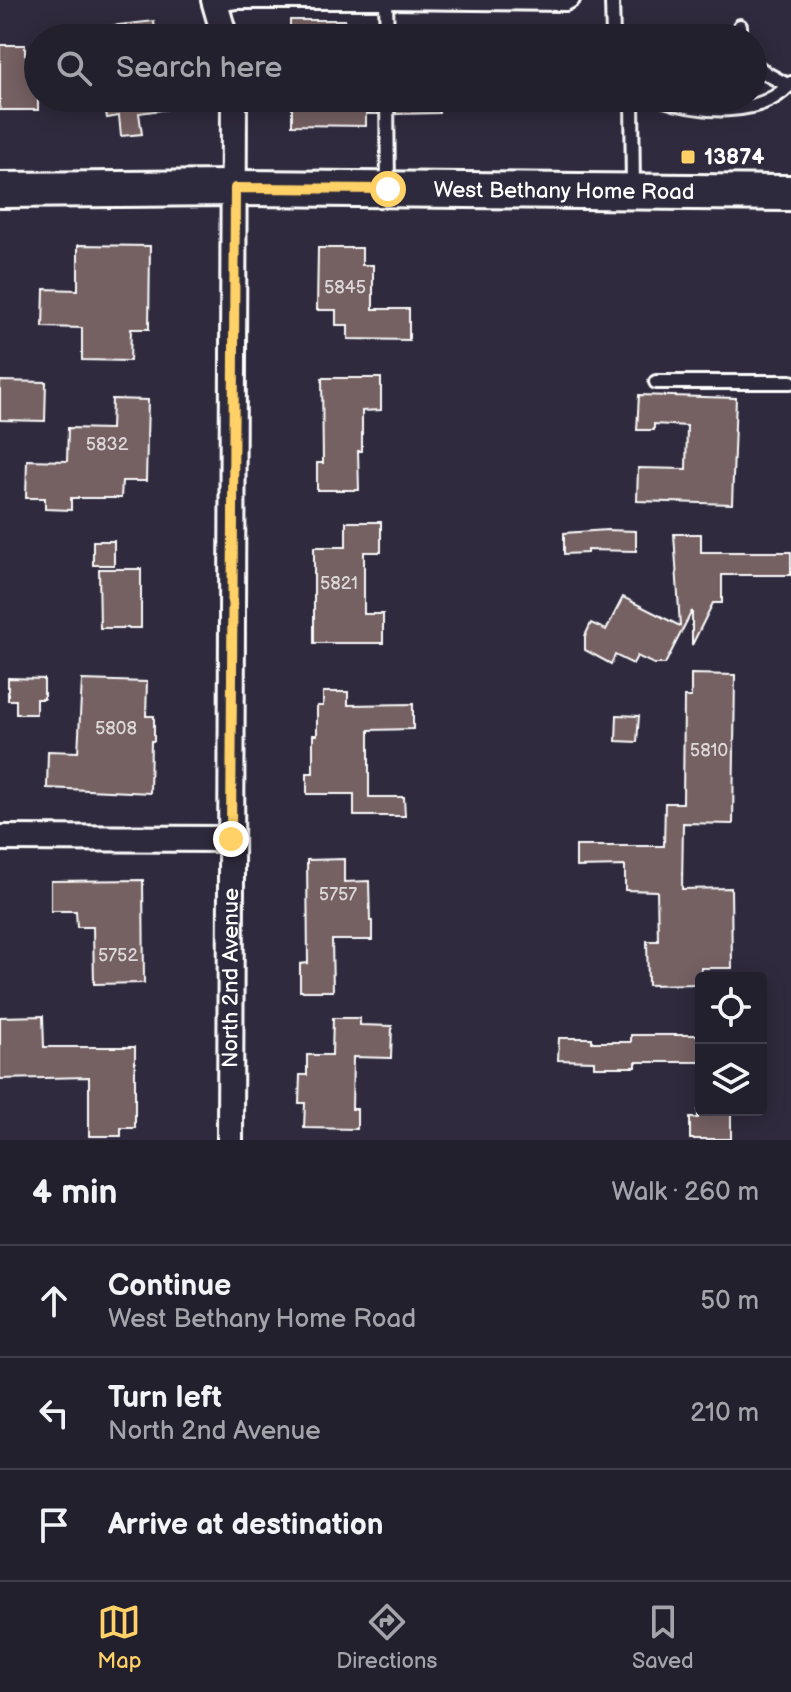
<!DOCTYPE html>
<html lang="en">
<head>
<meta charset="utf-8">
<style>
  :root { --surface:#23202e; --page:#2f2d3a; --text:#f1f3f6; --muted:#a3a3aa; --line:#403e4a; --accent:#ffd166 }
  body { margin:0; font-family:"Balsamiq Sans",sans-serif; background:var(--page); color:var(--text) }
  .controls { position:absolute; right:24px; bottom:24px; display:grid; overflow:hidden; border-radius:8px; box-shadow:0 4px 20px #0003 }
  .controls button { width:72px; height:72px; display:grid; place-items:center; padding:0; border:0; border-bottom:2px solid var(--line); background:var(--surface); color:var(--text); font:40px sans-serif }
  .stop { position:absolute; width:24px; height:24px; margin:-18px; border:6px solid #ffd166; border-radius:50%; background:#fff }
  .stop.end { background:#ffd166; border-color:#fff; box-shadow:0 2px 8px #0008 }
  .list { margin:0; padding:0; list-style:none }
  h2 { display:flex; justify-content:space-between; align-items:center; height:104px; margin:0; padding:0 32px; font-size:34px }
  h2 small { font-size:26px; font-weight:400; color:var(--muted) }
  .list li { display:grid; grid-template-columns:52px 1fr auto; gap:24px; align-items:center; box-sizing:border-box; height:112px; padding:0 32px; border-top:2px solid var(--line) }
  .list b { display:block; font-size:30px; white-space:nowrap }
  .list p { margin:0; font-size:26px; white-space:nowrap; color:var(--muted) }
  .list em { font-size:26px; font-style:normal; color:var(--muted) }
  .icon { flex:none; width:44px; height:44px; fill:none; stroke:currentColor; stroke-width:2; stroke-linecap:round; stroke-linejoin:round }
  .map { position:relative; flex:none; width:791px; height:1140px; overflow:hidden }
  .search { position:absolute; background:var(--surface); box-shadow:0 4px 20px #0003; left:24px; right:24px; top:24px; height:88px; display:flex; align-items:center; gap:20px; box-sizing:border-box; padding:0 28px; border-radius:44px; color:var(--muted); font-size:30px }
  .sheet { height:440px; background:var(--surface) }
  nav { display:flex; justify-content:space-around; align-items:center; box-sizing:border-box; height:112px; border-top:2px solid var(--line); background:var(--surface); font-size:22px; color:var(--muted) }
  nav a { display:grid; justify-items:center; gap:4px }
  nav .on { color:var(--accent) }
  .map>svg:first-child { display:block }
  .building { fill:#756062; stroke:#fff; stroke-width:2 }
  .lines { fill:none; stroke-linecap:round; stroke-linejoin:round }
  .lane-casing { stroke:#fff; stroke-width:18 }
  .street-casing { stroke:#fff; stroke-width:30 }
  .secondary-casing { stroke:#fff; stroke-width:40 }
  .lane { stroke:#2f2a3d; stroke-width:12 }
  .street { stroke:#2f2a3d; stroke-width:24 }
  .secondary { stroke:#2f2a3d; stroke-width:34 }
  .route { stroke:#ffd166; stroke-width:10 }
  .poi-dot { fill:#ffd166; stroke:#2f2a3d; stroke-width:3 }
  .labels { text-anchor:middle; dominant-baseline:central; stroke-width:7; stroke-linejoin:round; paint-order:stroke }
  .number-label { font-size:18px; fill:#dcd7d8 }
  .poi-label { font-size:22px; font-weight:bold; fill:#fff; stroke:#2f2a3d; text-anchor:start }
  .street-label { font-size:22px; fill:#fff; stroke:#2f2a3d }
</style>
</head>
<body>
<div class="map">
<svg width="791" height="1140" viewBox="0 0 791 1140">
  <rect width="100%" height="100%" fill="#2f2a3d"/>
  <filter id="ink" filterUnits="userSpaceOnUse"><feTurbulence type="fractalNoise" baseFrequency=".0125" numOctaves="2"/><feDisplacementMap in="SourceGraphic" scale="16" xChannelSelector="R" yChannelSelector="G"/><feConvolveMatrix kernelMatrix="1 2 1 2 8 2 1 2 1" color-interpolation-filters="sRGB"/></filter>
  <g filter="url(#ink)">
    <g class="building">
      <rect x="290" y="20" width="55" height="18"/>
      <polygon points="154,21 156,38 102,38 102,27"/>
      <polygon points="0,45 25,45 25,55 38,55 38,110 0,110"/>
      <polygon points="104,98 169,98 170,109 139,113 142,134 121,136 119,116 107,118"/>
      <polygon points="292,98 378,98 378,114 366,114 366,126 292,125"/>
      <polygon points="396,98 439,98 439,113 396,114"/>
      <polygon points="78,245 150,246 149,329 131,329 130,361 82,360 82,328 43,327 44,289 78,290"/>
      <polygon points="318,248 362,248 362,265 373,265 373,309 409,309 409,340 348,339 348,325 336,325 336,310 317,310"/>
      <polygon points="322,378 381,378 381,410 362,411 362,451 358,451 359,490 317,490 317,463 323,463"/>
      <polygon points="0,381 46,382 45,421 0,420"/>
      <polygon points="639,395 736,398 732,504 637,501 638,468 686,469 687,426 654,424 654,430 637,430"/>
      <polygon points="112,399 148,400 146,481 122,481 121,498 71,498 71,510 45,509 45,498 26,498 27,460 67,461 68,428 111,429"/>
      <polygon points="346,522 381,522 381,552 364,552 364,614 383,614 383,643 314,643 314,547 346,547"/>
      <polygon points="607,530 636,531 636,551 587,550 587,553 564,554 564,533"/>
      <polygon points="674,534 701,534 701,552 791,552 791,575 722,575 722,603 713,603 692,645 692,611 665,664 654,664 637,656 633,664 615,655 611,664 585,650 585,636 591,623 606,630 623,597 680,626"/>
      <rect x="93" y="541" width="21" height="24"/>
      <polygon points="99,569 141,569 141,628 100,628"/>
      <polygon points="691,674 735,675 733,824 683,823 682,889 731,888 732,968 701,968 701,984 648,985 647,941 658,941 657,891 625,890 625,866 576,867 576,846 664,846 665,803 683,803 684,697 691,697"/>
      <polygon points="8,678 44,679 44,699 36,699 36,714 16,714 16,700 8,700"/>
      <polygon points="82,680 147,682 146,716 154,716 154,741 151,741 150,793 47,788 48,751 78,752"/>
      <polygon points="323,692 348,692 348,705 413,704 413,729 369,730 369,797 404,797 405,816 354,816 354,794 307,794 307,773 313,773 313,735 317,735 317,706 323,706"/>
      <polygon points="617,715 639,716 637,742 616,741"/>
      <polygon points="344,859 344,882 369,881 370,921 372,921 372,940 332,940 333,991 300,991 300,964 308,963 307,860"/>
      <polygon points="143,880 144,983 94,984 93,927 77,927 76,911 51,911 51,881"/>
      <polygon points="43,1016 44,1047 135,1047 135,1128 121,1128 121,1136 89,1136 89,1077 0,1079 0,1017"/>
      <polygon points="333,1018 360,1018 360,1025 392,1026 391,1058 353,1057 352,1109 357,1109 357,1129 304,1128 305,1103 299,1103 300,1075 307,1075 307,1055 332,1055"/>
      <polygon points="631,1035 701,1035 701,1062 636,1062 636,1067 594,1067 594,1061 558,1060 559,1038 592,1038 592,1042 631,1042"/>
      <polygon points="698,1110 731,1110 731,1139 690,1139 690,1118 698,1118"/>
    </g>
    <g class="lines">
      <g class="lane-casing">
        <g id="lane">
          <polyline points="612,0 613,38"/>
          <polyline points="386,2 387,38"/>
          <polyline points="216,5 236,2 386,2 566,4 573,0"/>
          <polyline points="740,26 740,38"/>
          <polyline points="753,63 767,74 789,86"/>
          <polyline points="387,98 388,186"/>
          <polyline points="632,98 633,191"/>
          <path d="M658,98C698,112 760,119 791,83"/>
          <polyline points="656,382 791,382"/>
        </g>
      </g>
      <g class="street-casing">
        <g id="street">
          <polyline points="214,0 225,38"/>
          <polyline points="0,838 231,839"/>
          <path id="s1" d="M230,1140L234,98"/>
        </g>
      </g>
      <g class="secondary-casing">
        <g id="secondary">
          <path id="s2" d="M0,190L235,188L791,193"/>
        </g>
      </g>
      <use href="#lane" class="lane"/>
      <use href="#street" class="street"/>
      <use href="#secondary" class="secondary"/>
    </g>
  </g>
  <g class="lines" filter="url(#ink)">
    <polyline class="route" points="231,839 235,188 388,189"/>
  </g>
  <rect class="poi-dot" x="680" y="149" width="16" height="16" rx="4"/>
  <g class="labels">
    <g class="number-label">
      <text x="345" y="287">5845</text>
      <text x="107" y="444">5832</text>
      <text x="339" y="583">5821</text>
      <text x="116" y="728">5808</text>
      <text x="709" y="750">5810</text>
      <text x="338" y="894">5757</text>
      <text x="118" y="955">5752</text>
    </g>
    <g class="poi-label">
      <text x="704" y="157">13874</text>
    </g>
    <g class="street-label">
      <text stroke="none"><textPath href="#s2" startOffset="564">West Bethany Home Road</textPath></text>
      <text stroke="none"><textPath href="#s1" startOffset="162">North 2nd Avenue</textPath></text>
    </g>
  </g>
</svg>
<div class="controls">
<button><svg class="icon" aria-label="locate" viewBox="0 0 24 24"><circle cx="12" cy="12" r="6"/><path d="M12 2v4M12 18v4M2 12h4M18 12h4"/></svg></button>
<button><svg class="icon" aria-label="layers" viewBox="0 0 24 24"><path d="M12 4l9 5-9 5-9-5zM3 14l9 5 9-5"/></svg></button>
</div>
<div class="stop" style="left:388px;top:189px"></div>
<div class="stop end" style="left:231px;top:839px"></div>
<div class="search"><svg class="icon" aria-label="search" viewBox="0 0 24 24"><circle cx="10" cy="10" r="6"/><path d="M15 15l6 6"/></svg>Search here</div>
</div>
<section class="sheet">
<h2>4 min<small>Walk · 260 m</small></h2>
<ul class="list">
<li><svg class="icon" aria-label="ahead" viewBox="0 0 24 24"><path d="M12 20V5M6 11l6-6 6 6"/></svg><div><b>Continue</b><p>West Bethany Home Road</p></div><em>50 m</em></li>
<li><svg class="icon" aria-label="left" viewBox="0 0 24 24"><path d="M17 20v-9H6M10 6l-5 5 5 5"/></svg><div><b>Turn left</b><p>North 2nd Avenue</p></div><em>210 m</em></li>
<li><svg class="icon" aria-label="arrive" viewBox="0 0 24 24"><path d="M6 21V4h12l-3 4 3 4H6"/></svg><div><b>Arrive at destination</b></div></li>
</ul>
</section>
<nav>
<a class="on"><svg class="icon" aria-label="map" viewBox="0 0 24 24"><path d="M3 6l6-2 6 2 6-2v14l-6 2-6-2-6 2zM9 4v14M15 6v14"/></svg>Map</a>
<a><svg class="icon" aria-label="directions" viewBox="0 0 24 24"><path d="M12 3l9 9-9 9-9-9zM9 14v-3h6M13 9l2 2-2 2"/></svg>Directions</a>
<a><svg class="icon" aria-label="saved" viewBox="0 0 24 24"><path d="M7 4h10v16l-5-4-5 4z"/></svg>Saved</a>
</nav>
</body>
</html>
